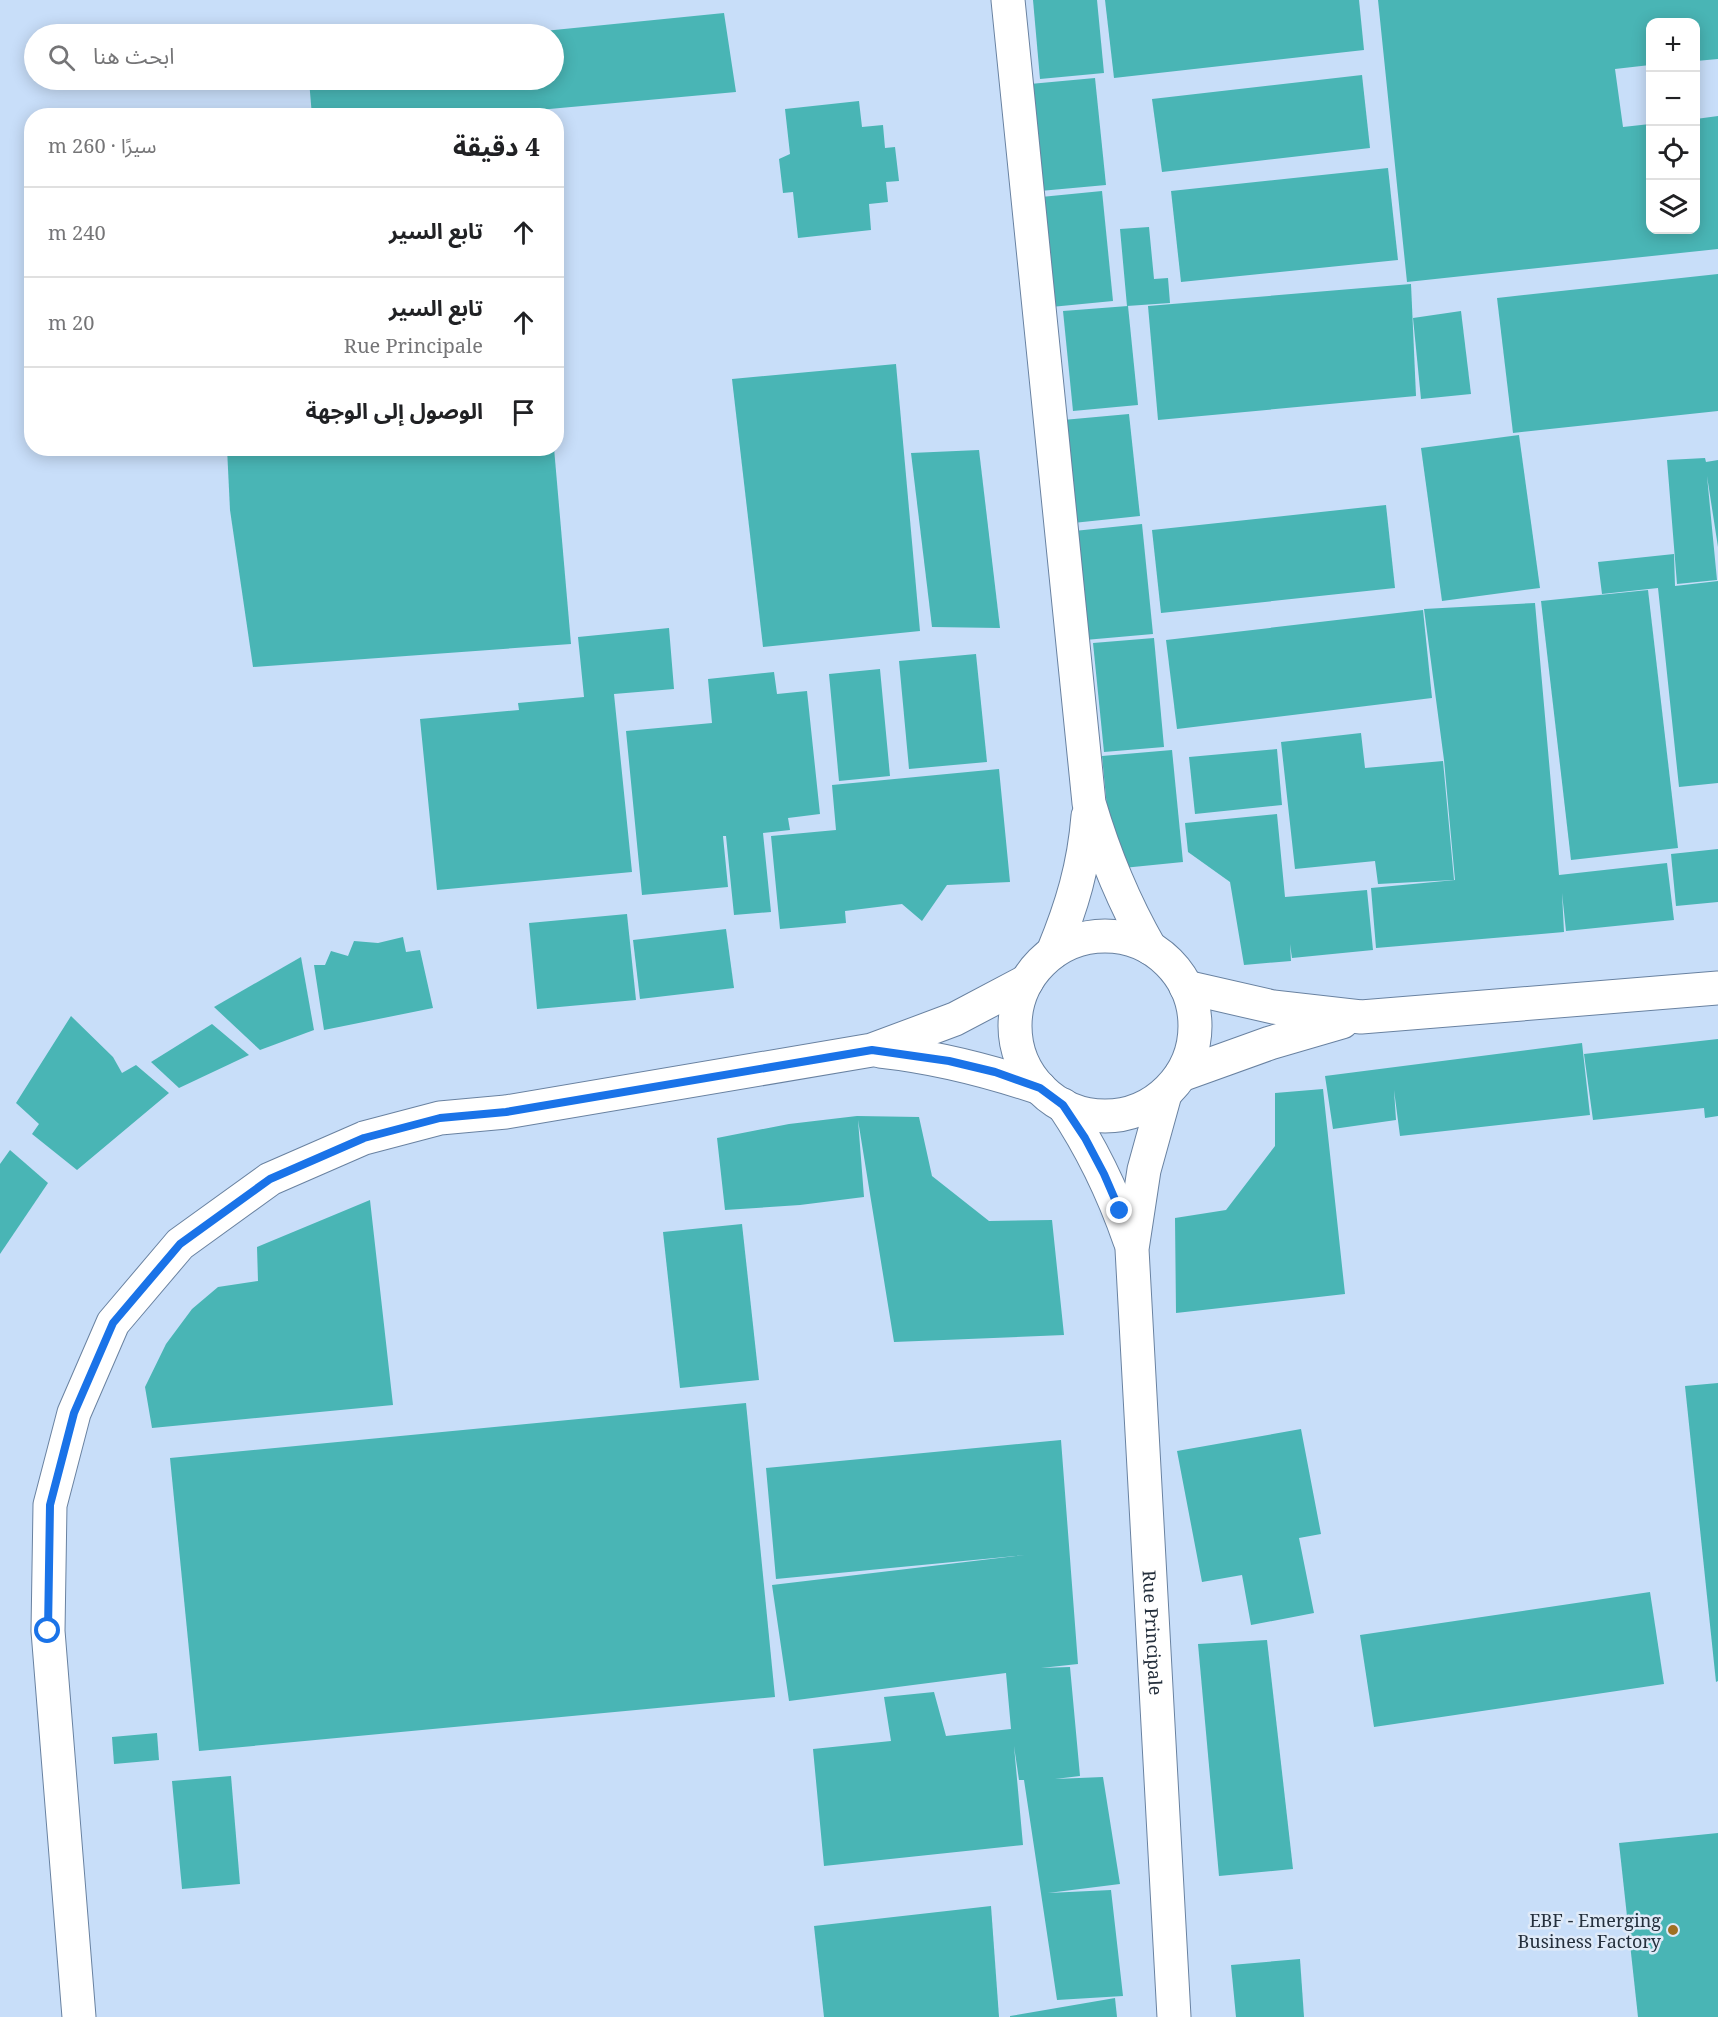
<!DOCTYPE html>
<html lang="ar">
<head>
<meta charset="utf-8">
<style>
  :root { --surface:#fff; --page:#f2f2f2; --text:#202124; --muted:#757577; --line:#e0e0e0 }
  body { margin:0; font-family:"Noto Serif","Noto Sans Arabic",serif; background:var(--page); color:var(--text); direction:rtl }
  .controls { position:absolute; right:18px; top:18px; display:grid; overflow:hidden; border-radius:12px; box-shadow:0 3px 15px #0003 }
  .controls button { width:54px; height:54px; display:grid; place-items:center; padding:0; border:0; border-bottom:2px solid var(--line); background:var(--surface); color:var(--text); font:30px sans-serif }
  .stop { position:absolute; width:18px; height:18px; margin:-14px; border:4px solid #1a73e8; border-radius:50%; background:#fff }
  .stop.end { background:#1a73e8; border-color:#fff; box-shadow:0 2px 6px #0008 }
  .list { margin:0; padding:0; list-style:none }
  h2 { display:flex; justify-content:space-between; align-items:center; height:78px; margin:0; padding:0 24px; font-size:26px }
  h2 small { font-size:20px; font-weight:400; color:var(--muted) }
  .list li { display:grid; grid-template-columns:39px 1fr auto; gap:18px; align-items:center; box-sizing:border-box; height:90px; padding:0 24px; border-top:2px solid var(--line) }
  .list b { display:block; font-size:22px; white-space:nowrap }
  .list p { margin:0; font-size:20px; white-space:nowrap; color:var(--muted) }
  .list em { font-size:20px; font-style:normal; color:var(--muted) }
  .icon { flex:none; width:33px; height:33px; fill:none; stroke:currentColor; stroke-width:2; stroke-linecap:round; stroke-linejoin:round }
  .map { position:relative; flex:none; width:1718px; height:2017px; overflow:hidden; direction:ltr }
  .search { position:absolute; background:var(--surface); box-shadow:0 3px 15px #0003; left:24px; top:24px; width:540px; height:66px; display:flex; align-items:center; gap:15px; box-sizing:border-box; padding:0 21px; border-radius:33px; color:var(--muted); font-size:22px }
  .panel { position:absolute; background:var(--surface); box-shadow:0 3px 15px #0003; left:24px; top:108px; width:540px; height:348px; border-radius:24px; direction:rtl }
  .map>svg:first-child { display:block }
  .building { fill:#49b5b5 }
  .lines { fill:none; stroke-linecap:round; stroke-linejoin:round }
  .minor-casing { stroke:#6982a1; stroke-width:35 }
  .minor { stroke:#fff; stroke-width:33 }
  .route { stroke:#1a73e8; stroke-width:8 }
  .poi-dot { fill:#9f7023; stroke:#dfeaf8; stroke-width:2 }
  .labels { text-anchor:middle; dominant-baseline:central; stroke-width:5; stroke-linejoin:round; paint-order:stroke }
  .street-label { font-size:18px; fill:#242f3c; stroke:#dfeaf8 }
  .poi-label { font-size:18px; fill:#242f3c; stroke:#dfeaf8; text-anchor:end }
</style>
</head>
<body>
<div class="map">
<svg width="1718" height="2017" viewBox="0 0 1718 2017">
  <rect width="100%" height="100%" fill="#c8def9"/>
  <g class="building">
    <polygon points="1033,0 1097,0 1104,73 1040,79"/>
    <polygon points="1105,0 1359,0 1364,50 1114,78"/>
    <polygon points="1378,0 1718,0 1718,59 1696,61 1696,22 1650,22 1650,65 1615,69 1623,127 1650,124 1650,230 1696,230 1696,119 1718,116 1718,249 1407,282"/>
    <polygon points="724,13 736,92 473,116 312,116 309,80 554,80 554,34 524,34 524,33"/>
    <polygon points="1362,75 1370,148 1162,172 1152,99"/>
    <polygon points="1095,78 1106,185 1040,191 1030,84"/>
    <polygon points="859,101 862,127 883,125 885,148 895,147 899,181 886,182 888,202 869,204 871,230 798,238 793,192 783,193 779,159 790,154 785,109"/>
    <polygon points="1388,168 1398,260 1181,282 1171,191"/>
    <polygon points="1102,191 1113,301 1051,307 1041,197"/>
    <polygon points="1149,227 1154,279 1168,278 1170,303 1127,306 1120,229"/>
    <polygon points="1718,274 1718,411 1513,433 1497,298"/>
    <polygon points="1411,284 1416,396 1158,420 1148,306"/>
    <polygon points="1128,306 1138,405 1073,411 1063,311"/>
    <polygon points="1461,311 1471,394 1421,399 1413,318"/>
    <polygon points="896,364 920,631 763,647 732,379"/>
    <polygon points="1129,414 1140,516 1073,523 1063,420"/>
    <polygon points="1519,435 1540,588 1442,601 1421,448"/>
    <polygon points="227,448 554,448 571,644 253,667 230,510"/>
    <polygon points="979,450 1000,628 932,627 911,453"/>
    <polygon points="1705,458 1706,462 1718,460 1718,547 1707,476 1717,580 1677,584 1667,460"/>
    <polygon points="1386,505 1395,588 1161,613 1152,530"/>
    <polygon points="1142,524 1153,634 1085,640 1074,531"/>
    <polygon points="1674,554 1675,586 1718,581 1718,783 1679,787 1658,588 1602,594 1598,562"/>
    <polygon points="1648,590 1678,848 1571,860 1541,601"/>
    <polygon points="1535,603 1559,875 1667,863 1674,920 1566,931 1562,893 1564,932 1376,948 1371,888 1455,880 1444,760 1424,609"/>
    <polygon points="1423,610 1432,698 1177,729 1166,640"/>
    <polygon points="669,628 674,689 614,694 632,872 437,890 420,719 519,710 518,703 584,697 578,637"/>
    <polygon points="1154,638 1164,747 1104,752 1093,643"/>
    <polygon points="976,654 987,762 909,769 899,661"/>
    <polygon points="880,669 890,776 839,781 829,674"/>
    <polygon points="774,672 777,694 807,691 820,814 788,818 790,830 763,833 771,912 734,915 726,836 723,836 728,887 642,895 626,731 712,723 708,679"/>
    <polygon points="1361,733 1365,768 1443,761 1454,880 1378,884 1375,861 1295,869 1281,742"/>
    <polygon points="1277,749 1282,805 1195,814 1189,757"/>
    <polygon points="1172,750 1183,862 1113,869 1102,756"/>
    <polygon points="999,769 1010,882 947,885 922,921 902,904 845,911 846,923 780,929 771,836 836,830 832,785"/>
    <polygon points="1277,814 1285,897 1367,890 1373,950 1292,958 1290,944 1291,961 1244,965 1230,882 1188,852 1185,823"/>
    <polygon points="1718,849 1718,902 1676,906 1671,854"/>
    <polygon points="627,914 636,1000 537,1009 529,923"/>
    <polygon points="726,929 734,988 640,999 633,940"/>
    <polygon points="403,937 406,952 420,950 433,1008 324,1030 314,965 325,965 331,951 348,956 354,941 378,943"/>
    <polygon points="301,957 314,1030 260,1050 214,1007"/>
    <polygon points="71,1016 113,1057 122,1073 136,1065 169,1093 77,1170 32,1134 39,1124 16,1103"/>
    <polygon points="212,1024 249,1055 179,1088 151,1062"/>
    <polygon points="1718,1039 1718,1116 1705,1118 1704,1108 1593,1120 1584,1054"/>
    <polygon points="1582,1043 1590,1115 1400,1136 1394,1090 1396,1120 1333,1129 1325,1076"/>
    <polygon points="1323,1089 1345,1294 1176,1313 1175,1218 1226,1210 1275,1146 1275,1093"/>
    <polygon points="857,1116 919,1117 932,1176 989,1221 1052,1220 1064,1335 894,1342 858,1120 864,1197 800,1205 725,1210 717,1138 789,1124"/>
    <polygon points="10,1150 48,1183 0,1254 0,1164"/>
    <polygon points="370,1200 393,1405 152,1428 145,1387 166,1344 192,1309 218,1287 258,1281 257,1247"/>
    <polygon points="742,1224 759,1380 680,1388 663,1232"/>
    <polygon points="1718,1383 1718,1681 1716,1682 1685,1386"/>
    <polygon points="746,1403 775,1697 199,1751 170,1458"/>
    <polygon points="1301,1429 1321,1534 1299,1538 1314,1613 1251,1625 1242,1575 1202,1582 1177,1451"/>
    <polygon points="1061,1440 1078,1664 1041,1668 1070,1667 1080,1776 1055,1779 1103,1777 1120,1884 1048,1893 1111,1890 1123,1996 1057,2000 1024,1780 1019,1780 1014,1746 1023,1845 824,1866 813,1749 891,1741 884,1697 934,1692 946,1736 1011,1729 1006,1673 789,1701 772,1585 1025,1555 776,1579 766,1468"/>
    <polygon points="1650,1592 1664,1684 1374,1727 1360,1635"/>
    <polygon points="1267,1640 1293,1869 1219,1876 1198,1644"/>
    <polygon points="157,1733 159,1760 114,1764 112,1737"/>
    <polygon points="231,1776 240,1884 182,1889 172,1781"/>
    <polygon points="1718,1833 1718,2017 1638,2017 1619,1843"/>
    <polygon points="991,1906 999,2017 824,2017 814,1926"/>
    <polygon points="1300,1959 1304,2017 1236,2017 1231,1965"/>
    <polygon points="1115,1998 1117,2017 1010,2017 1010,2016"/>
  </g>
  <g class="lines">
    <g class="minor-casing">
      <g id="minor">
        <path d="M1008,0L1089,803C1104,854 1123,901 1150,948"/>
        <circle cx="1105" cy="1026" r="90"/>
        <path d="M1053,952C1072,906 1084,866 1088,816"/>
        <polyline points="1186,987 1273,1007 1361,1017 1718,988"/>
        <path d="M880,1051C935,1057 987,1070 1040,1088"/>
        <polyline points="1181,1075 1270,1043 1342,1022"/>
        <path id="s1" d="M1165,1094L1144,1170L1132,1249L1174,2017"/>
        <path d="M1063,1105C1092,1148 1113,1192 1130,1241"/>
        <polyline points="79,2017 48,1631 50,1505 74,1413 113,1323 180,1244 270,1179 364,1138 440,1118 506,1112 872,1050 955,1019 1027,981"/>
      </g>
    </g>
    <use href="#minor" class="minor"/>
  </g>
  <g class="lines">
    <polyline class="route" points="48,1631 50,1505 74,1413 113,1323 180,1244 270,1179 364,1138 440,1118 506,1112 872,1050 949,1061 995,1072 1040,1088 1063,1105 1085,1138 1104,1174 1120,1211"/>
  </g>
  <circle class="poi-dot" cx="1673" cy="1930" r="6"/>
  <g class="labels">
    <g class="street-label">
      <text stroke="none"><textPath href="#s1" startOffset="543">Rue Principale</textPath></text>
    </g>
    <g class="poi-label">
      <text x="1661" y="1920">EBF - Emerging<tspan x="1661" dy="21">Business Factory</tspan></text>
    </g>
  </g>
</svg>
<div class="controls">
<button>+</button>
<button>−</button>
<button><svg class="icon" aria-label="locate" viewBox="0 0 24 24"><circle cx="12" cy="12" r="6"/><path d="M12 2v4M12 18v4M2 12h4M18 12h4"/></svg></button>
<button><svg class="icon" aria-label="layers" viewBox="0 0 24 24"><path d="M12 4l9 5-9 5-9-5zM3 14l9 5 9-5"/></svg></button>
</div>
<div class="stop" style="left:48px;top:1631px"></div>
<div class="stop end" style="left:1120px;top:1211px"></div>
<div class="search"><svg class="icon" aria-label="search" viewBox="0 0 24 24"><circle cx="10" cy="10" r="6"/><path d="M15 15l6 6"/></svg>ابحث هنا</div>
<section class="panel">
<h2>4 دقيقة<small>سيرًا · 260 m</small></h2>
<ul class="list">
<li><svg class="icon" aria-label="ahead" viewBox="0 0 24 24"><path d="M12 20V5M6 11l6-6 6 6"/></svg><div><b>تابع السير</b></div><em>240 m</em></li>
<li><svg class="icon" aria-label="ahead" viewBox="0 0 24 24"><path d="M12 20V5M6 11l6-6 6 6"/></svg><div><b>تابع السير</b><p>Rue Principale</p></div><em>20 m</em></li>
<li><svg class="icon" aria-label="arrive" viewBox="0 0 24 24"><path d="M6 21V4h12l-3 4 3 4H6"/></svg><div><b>الوصول إلى الوجهة</b></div></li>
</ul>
</section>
</div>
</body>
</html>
